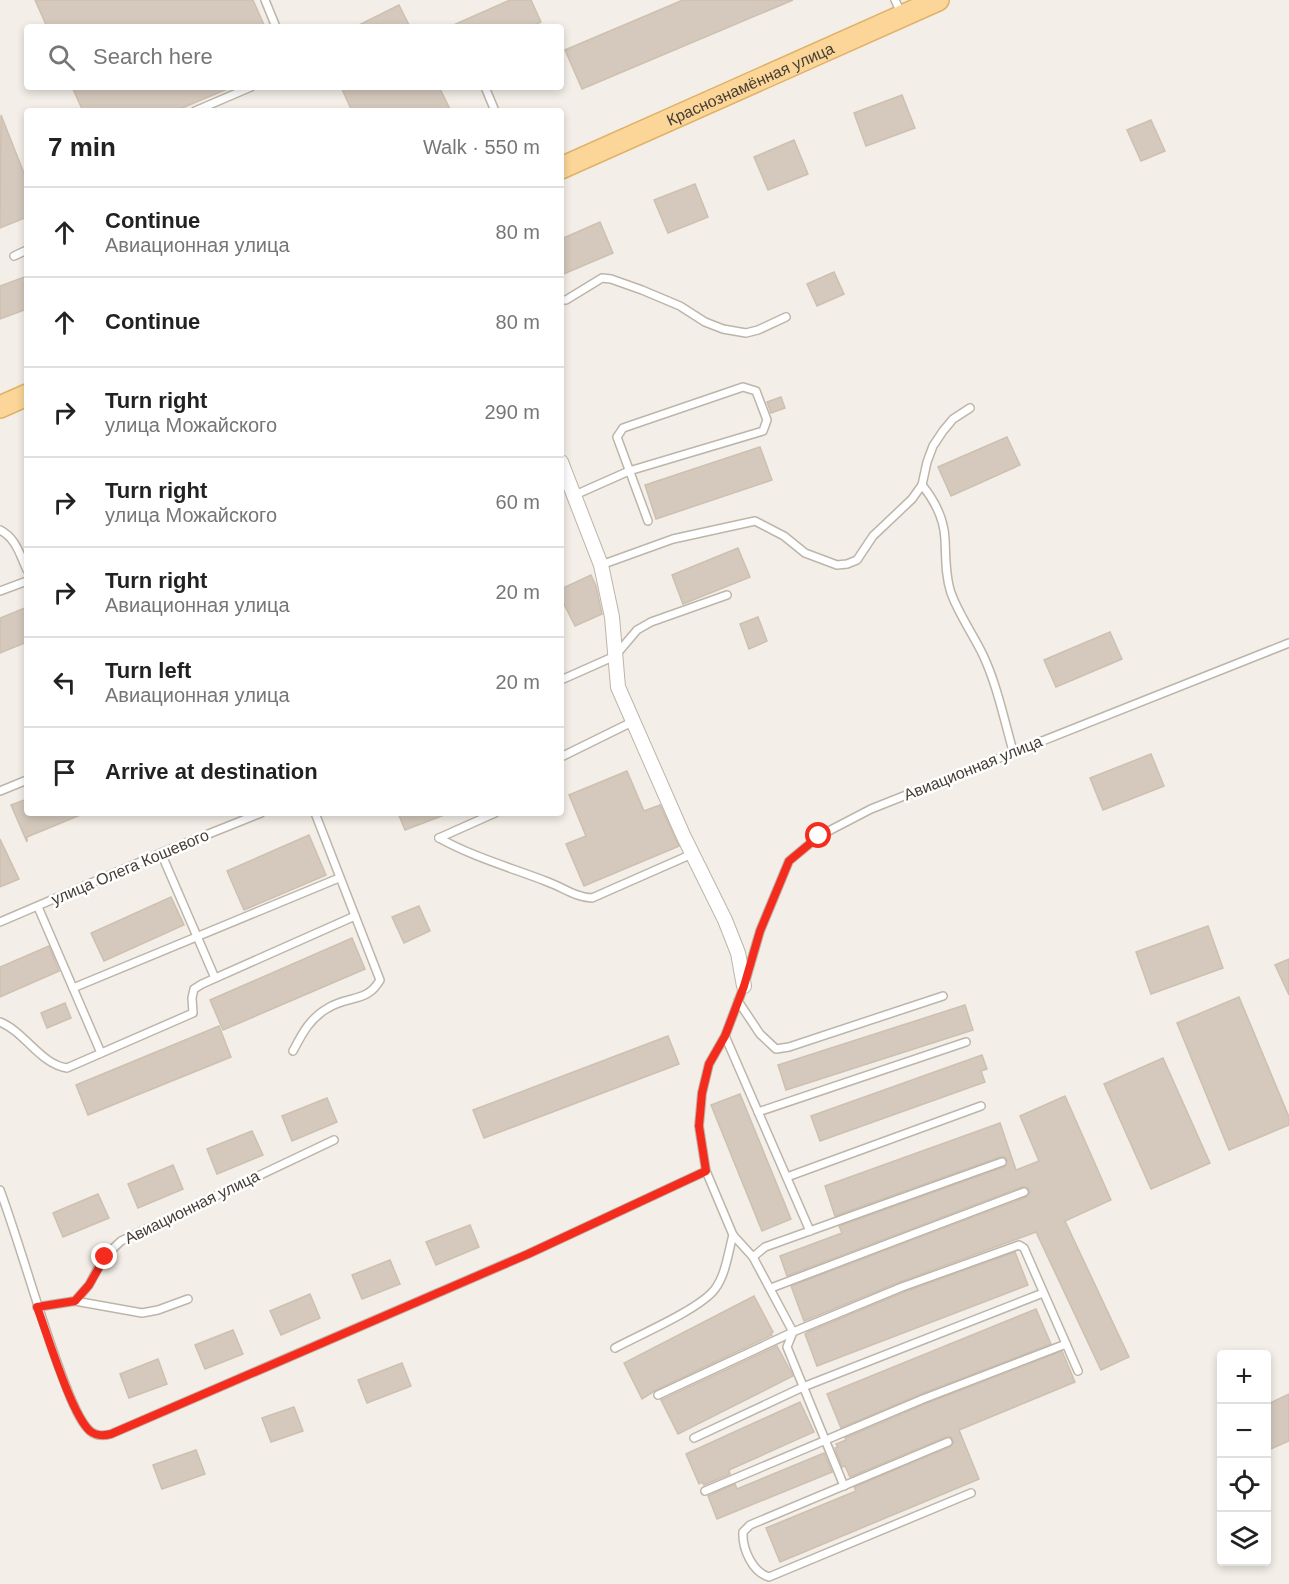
<!DOCTYPE html>
<html lang="en">
<head>
<meta charset="utf-8">
<style>
  :root { --surface:#fff; --page:#f6f6f6; --text:#222; --muted:#767676; --line:#e0e0e0 }
  body { margin:0; font-family:Arial,sans-serif; background:var(--page); color:var(--text) }
  .controls { position:absolute; right:18px; bottom:18px; display:grid; overflow:hidden; border-radius:6px; box-shadow:0 3px 9px #0003 }
  .controls button { width:54px; height:54px; display:grid; place-items:center; padding:0; border:0; border-bottom:2px solid var(--line); background:var(--surface); color:var(--text); font:30px sans-serif }
  .stop { position:absolute; width:18px; height:18px; margin:-14px; border:4px solid #f32c1e; border-radius:50%; background:#fff }
  .stop.end { background:#f32c1e; border-color:#fff; box-shadow:0 2px 6px #0008 }
  .list { margin:0; padding:0; list-style:none }
  h2 { display:flex; justify-content:space-between; align-items:center; height:78px; margin:0; padding:0 24px; font-size:26px }
  h2 small { font-size:20px; font-weight:400; color:var(--muted) }
  .list li { display:grid; grid-template-columns:39px 1fr auto; gap:18px; align-items:center; box-sizing:border-box; height:90px; padding:0 24px; border-top:2px solid var(--line) }
  .list b { display:block; font-size:22px; white-space:nowrap }
  .list p { margin:0; font-size:20px; white-space:nowrap; color:var(--muted) }
  .list em { font-size:20px; font-style:normal; color:var(--muted) }
  .icon { flex:none; width:33px; height:33px; fill:none; stroke:currentColor; stroke-width:2; stroke-linecap:round; stroke-linejoin:round }
  .map { position:relative; flex:none; width:1289px; height:1584px; overflow:hidden }
  .search { position:absolute; background:var(--surface); box-shadow:0 3px 9px #0003; left:24px; top:24px; width:540px; height:66px; display:flex; align-items:center; gap:15px; box-sizing:border-box; padding:0 21px; border-radius:6px; color:var(--muted); font-size:22px }
  .panel { position:absolute; background:var(--surface); box-shadow:0 3px 9px #0003; left:24px; top:108px; width:540px; height:708px; border-radius:6px }
  .map>svg:first-child { display:block }
  .building { fill:#d4c9bc; stroke:#cec0b0; stroke-width:1.5 }
  .lines { fill:none; stroke-linecap:round; stroke-linejoin:round }
  .service-casing { stroke:#beb5a9; stroke-width:10 }
  .minor-casing { stroke:#beb5a9; stroke-width:16 }
  .primary-casing { stroke:#e0b268; stroke-width:24 }
  .service { stroke:#fff; stroke-width:7 }
  .minor { stroke:#fff; stroke-width:14 }
  .primary { stroke:#fbd698; stroke-width:21 }
  .route { stroke:#f32c1e; stroke-width:8 }
  .labels { text-anchor:middle; dominant-baseline:central; stroke-width:5; stroke-linejoin:round; paint-order:stroke }
  .street-label { font-size:16px; fill:#453e36; stroke:#fff }
</style>
</head>
<body>
<div class="map">
<svg width="1289" height="1584" viewBox="0 0 1289 1584">
  <rect width="100%" height="100%" fill="#f3eee7"/>
  <g class="building">
    <polygon points="35,0 253,0 265,27 47,27"/>
    <polygon points="510,0 531,0 541,22 529,27 449,27"/>
    <polygon points="683,0 793,0 582,89 565,50"/>
    <polygon points="399,5 410,27 355,27"/>
    <polygon points="72,87 232,87 175,111 83,111"/>
    <polygon points="341,87 439,87 451,111 352,111"/>
    <polygon points="902,95 915,128 866,146 854,113"/>
    <polygon points="1,115 27,181 27,217 0,228"/>
    <polygon points="1151,120 1165,151 1141,161 1127,130"/>
    <polygon points="794,140 808,174 768,190 754,157"/>
    <polygon points="695,184 708,217 668,233 654,200"/>
    <polygon points="600,222 613,253 561,275 561,239"/>
    <polygon points="834,272 844,294 817,306 807,284"/>
    <polygon points="27,276 27,309 0,319 0,286"/>
    <polygon points="781,397 785,408 771,413 767,402"/>
    <polygon points="1007,437 1020,465 951,496 938,467"/>
    <polygon points="760,447 772,480 656,519 645,485"/>
    <polygon points="738,548 750,577 683,604 672,575"/>
    <polygon points="591,575 596,586 602,614 575,626 561,598 561,589"/>
    <polygon points="27,607 27,642 0,653 0,618"/>
    <polygon points="758,617 767,641 749,649 740,624"/>
    <polygon points="1110,632 1122,659 1056,687 1044,660"/>
    <polygon points="1151,754 1164,786 1103,810 1090,778"/>
    <polygon points="627,771 644,811 660,805 679,846 584,886 566,844 586,836 569,795"/>
    <polygon points="27,799 27,813 85,813 27,837 27,842 11,805"/>
    <polygon points="398,813 447,813 447,814 405,830"/>
    <polygon points="309,835 326,875 244,910 227,871"/>
    <polygon points="0,839 19,879 0,887"/>
    <polygon points="171,897 184,925 104,961 91,933"/>
    <polygon points="419,906 430,931 404,943 392,917"/>
    <polygon points="1208,926 1223,968 1151,994 1136,952"/>
    <polygon points="352,938 365,969 223,1030 210,1000"/>
    <polygon points="49,946 59,971 0,997 0,967"/>
    <polygon points="1289,959 1289,995 1275,965"/>
    <polygon points="1239,997 1289,1117 1289,1125 1229,1150 1177,1023"/>
    <polygon points="65,1003 71,1018 47,1028 41,1013"/>
    <polygon points="965,1005 973,1030 786,1090 778,1065"/>
    <polygon points="219,1026 231,1057 88,1115 76,1085"/>
    <polygon points="668,1036 679,1064 484,1138 473,1110"/>
    <polygon points="982,1055 987,1069 981,1071 985,1082 820,1141 811,1116"/>
    <polygon points="1163,1058 1210,1163 1151,1189 1104,1084"/>
    <polygon points="740,1094 791,1219 762,1231 711,1105"/>
    <polygon points="1065,1096 1111,1200 1065,1221 1129,1357 1101,1370 1036,1232 900,1282 804,1321 791,1286 1026,1197 1030,1192 1027,1187 1022,1187 787,1276 780,1256 842,1233 839,1226 1004,1167 1007,1161 1005,1157 1000,1157 835,1216 825,1186 1000,1123 1016,1170 1039,1161 1020,1116"/>
    <polygon points="327,1098 337,1122 292,1141 282,1116"/>
    <polygon points="252,1131 263,1155 217,1174 207,1149"/>
    <polygon points="173,1165 183,1189 138,1208 128,1184"/>
    <polygon points="98,1194 109,1218 63,1237 53,1213"/>
    <polygon points="470,1225 479,1247 436,1265 426,1242"/>
    <polygon points="1015,1252 1028,1285 817,1366 805,1334 808,1332 904,1292"/>
    <polygon points="390,1260 400,1284 362,1299 352,1275"/>
    <polygon points="310,1294 320,1318 281,1335 270,1311"/>
    <polygon points="754,1296 773,1332 771,1333 772,1335 656,1390 642,1399 624,1363"/>
    <polygon points="1036,1309 1051,1344 921,1394 841,1428 827,1394"/>
    <polygon points="233,1330 243,1354 205,1369 195,1345"/>
    <polygon points="777,1346 793,1376 678,1434 661,1400"/>
    <polygon points="1062,1351 1075,1382 959,1430 979,1479 780,1562 766,1528 856,1491 854,1487 950,1447 954,1442 951,1437 946,1437 850,1477 845,1466 842,1467 835,1448 838,1447 836,1444 846,1440 845,1438 925,1404"/>
    <polygon points="158,1359 167,1384 129,1398 120,1374"/>
    <polygon points="402,1363 411,1386 367,1403 358,1380"/>
    <polygon points="1289,1394 1289,1441 1266,1451 1266,1405"/>
    <polygon points="800,1402 814,1432 729,1470 730,1474 704,1485 702,1482 699,1484 686,1454"/>
    <polygon points="294,1407 303,1431 271,1442 262,1418"/>
    <polygon points="196,1450 205,1474 162,1489 153,1465"/>
    <polygon points="824,1453 832,1472 717,1519 708,1496 735,1484 737,1489"/>
  </g>
  <g class="lines">
    <g class="service-casing">
      <g id="service">
        <polyline points="265,0 276,27"/>
        <polyline points="895,0 901,13"/>
        <polyline points="485,87 495,111"/>
        <polyline points="195,111 251,87"/>
        <polyline points="14,256 27,250"/>
        <polyline points="561,300 566,300 602,278 611,279 642,290 680,306 705,322 723,329 746,333 758,330 786,317"/>
        <path d="M922,485C935,501 944,518 945,539C946,557 945,575 951,593C959,615 973,634 983,655C997,685 1004,719 1013,751"/>
        <polyline points="575,495 629,471 763,431 767,420 756,391 743,387 623,428 617,437 648,521"/>
        <path d="M0,530C16,538 20,555 27,570"/>
        <polyline points="601,565 673,539 755,521 784,536 805,553 837,565 847,564 857,560 873,536 912,499 922,485 927,462 933,446 943,431 953,419 970,408"/>
        <polyline points="0,591 27,581"/>
        <polyline points="561,680 615,656 637,630 651,622 727,595"/>
        <polyline points="561,757 632,722"/>
        <polyline points="0,791 27,780"/>
        <path d="M439,838C473,857 512,868 548,882C564,888 575,897 592,898L692,854"/>
        <polyline points="439,838 495,813"/>
        <polyline points="161,853 215,978"/>
        <polyline points="38,907 73,988"/>
        <polyline points="0,922 161,853 261,813"/>
        <polyline points="738,1001 760,1034 776,1049 789,1047 943,996"/>
        <path d="M0,1022C25,1032 40,1064 67,1068L193,1013L192,998L194,989L202,984L355,916"/>
        <polyline points="725,1036 810,1231"/>
        <path d="M293,1051C302,1034 310,1018 328,1008C349,995 367,1003 380,980L315,813"/>
        <polyline points="101,1053 73,988 339,878"/>
        <polyline points="758,1112 966,1042"/>
        <polyline points="787,1177 981,1106"/>
        <path d="M0,1190C21,1248 37,1307 58,1365C64,1381 77,1420 90,1431C96,1436 104,1436 111,1434L528,1254L706,1171"/>
        <polyline points="753,1257 765,1247 1002,1162"/>
        <polyline points="771,1288 1024,1192"/>
        <polyline points="75,1301 142,1313 158,1310 188,1299"/>
        <polyline points="37,1307 75,1301 89,1285 104,1257 121,1241 334,1140"/>
        <path d="M615,1348C639,1335 700,1309 715,1289C726,1274 728,1253 733,1235"/>
        <polyline points="658,1395 793,1332 902,1287 1019,1245 1024,1248 1078,1371"/>
        <polyline points="694,1438 803,1387 1043,1293"/>
        <path d="M948,1442L750,1525L743,1532C742,1548 752,1572 769,1577L971,1493"/>
        <polyline points="844,1486 787,1347 793,1332 753,1257 733,1235 706,1171 699,1126 702,1093 709,1064 725,1036 744,986 760,931 789,861 819,836 871,809 1289,643"/>
        <polyline points="705,1491 923,1399 1066,1344"/>
      </g>
    </g>
    <g class="minor-casing">
      <polyline id="minor" points="561,462 601,565 612,617 618,687 683,835 725,920 738,953 744,986"/>
    </g>
    <g class="primary-casing">
      <g id="primary">
        <path id="s1" d="M561,168L938,0"/>
        <polyline points="0,407 27,395"/>
      </g>
    </g>
    <use href="#service" class="service"/>
    <use href="#minor" class="minor"/>
    <use href="#primary" class="primary"/>
  </g>
  <g class="lines">
    <path class="route" d="M105,1257L89,1285L75,1301L37,1307C47,1333 71,1414 90,1431C96,1436 103,1436 111,1434L528,1254L706,1171L699,1126L702,1093L709,1064L725,1036L744,986L760,931L789,861L819,836"/>
  </g>
  <g class="labels">
    <g class="street-label">
      <text stroke="none"><textPath href="#s1" startOffset="207">Краснознамённая улица</textPath></text>
      <text transform="translate(973 768) rotate(-22)">Авиационная улица</text>
      <text transform="translate(130 867) rotate(-23)">улица Олега Кошевого</text>
      <text transform="translate(192 1207) rotate(-26)">Авиационная улица</text>
    </g>
  </g>
</svg>
<div class="controls">
<button>+</button>
<button>−</button>
<button><svg class="icon" aria-label="locate" viewBox="0 0 24 24"><circle cx="12" cy="12" r="6"/><path d="M12 2v4M12 18v4M2 12h4M18 12h4"/></svg></button>
<button><svg class="icon" aria-label="layers" viewBox="0 0 24 24"><path d="M12 4l9 5-9 5-9-5zM3 14l9 5 9-5"/></svg></button>
</div>
<div class="stop" style="left:819px;top:836px"></div>
<div class="stop end" style="left:105px;top:1257px"></div>
<div class="search"><svg class="icon" aria-label="search" viewBox="0 0 24 24"><circle cx="10" cy="10" r="6"/><path d="M15 15l6 6"/></svg>Search here</div>
<section class="panel">
<h2>7 min<small>Walk · 550 m</small></h2>
<ul class="list">
<li><svg class="icon" aria-label="ahead" viewBox="0 0 24 24"><path d="M12 20V5M6 11l6-6 6 6"/></svg><div><b>Continue</b><p>Авиационная улица</p></div><em>80 m</em></li>
<li><svg class="icon" aria-label="ahead" viewBox="0 0 24 24"><path d="M12 20V5M6 11l6-6 6 6"/></svg><div><b>Continue</b></div><em>80 m</em></li>
<li><svg class="icon" aria-label="right" viewBox="0 0 24 24"><path d="M7 20v-9h11M14 6l5 5-5 5"/></svg><div><b>Turn right</b><p>улица Можайского</p></div><em>290 m</em></li>
<li><svg class="icon" aria-label="right" viewBox="0 0 24 24"><path d="M7 20v-9h11M14 6l5 5-5 5"/></svg><div><b>Turn right</b><p>улица Можайского</p></div><em>60 m</em></li>
<li><svg class="icon" aria-label="right" viewBox="0 0 24 24"><path d="M7 20v-9h11M14 6l5 5-5 5"/></svg><div><b>Turn right</b><p>Авиационная улица</p></div><em>20 m</em></li>
<li><svg class="icon" aria-label="left" viewBox="0 0 24 24"><path d="M17 20v-9H6M10 6l-5 5 5 5"/></svg><div><b>Turn left</b><p>Авиационная улица</p></div><em>20 m</em></li>
<li><svg class="icon" aria-label="arrive" viewBox="0 0 24 24"><path d="M6 21V4h12l-3 4 3 4H6"/></svg><div><b>Arrive at destination</b></div></li>
</ul>
</section>
</div>
</body>
</html>
